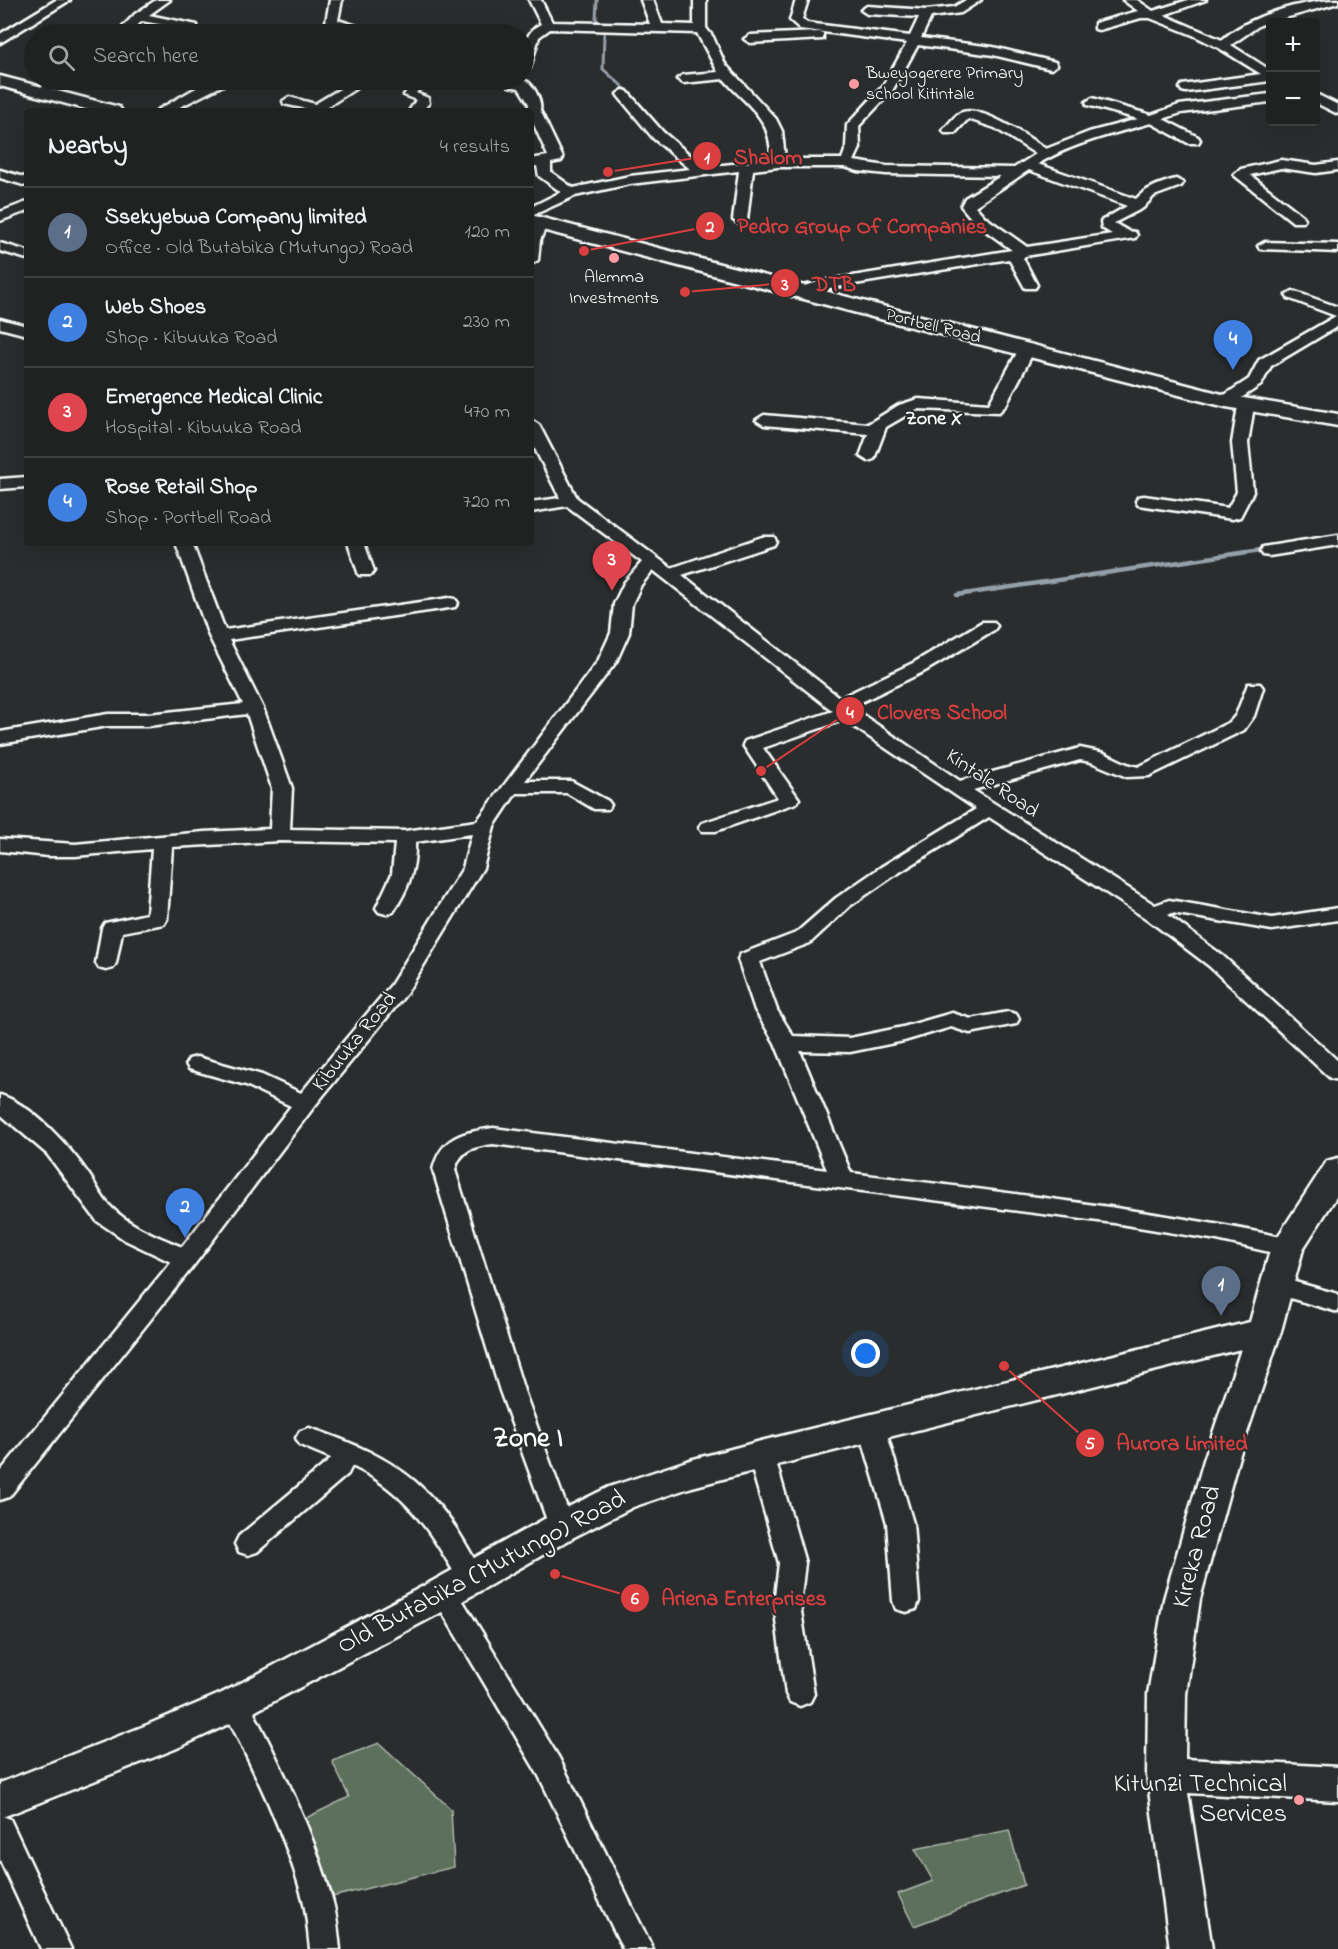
<!DOCTYPE html>
<html lang="en">
<head>
<meta charset="utf-8">
<style>
  :root { --surface:#202222; --page:#2d2f2f; --text:#f1f3f6; --muted:#a2a4a5; --line:#3d3f40; --accent:#ff9aa2 }
  body { margin:0; font-family:"Indie Flower",sans-serif; background:var(--page); color:var(--text) }
  .controls { position:absolute; right:18px; top:18px; display:grid; overflow:hidden; border-radius:6px; box-shadow:0 6px 24px #0002 }
  .controls button { width:54px; height:54px; display:grid; place-items:center; padding:0; border:0; border-bottom:2px solid var(--line); background:var(--surface); color:var(--text); font:30px sans-serif }
  .you { position:absolute; left:866px; top:1354px; width:21px; height:21px; margin:-15px; border:4px solid #fff; border-radius:50%; background:#1a73e8; box-shadow:0 0 0 9px #1a73e833 }
  .badge { display:grid; place-items:center; width:39px; height:39px; border-radius:50%; background:var(--accent); color:#fff; font-size:20px; font-weight:700 }
  .pin { position:absolute; translate:-50% -50px; filter:drop-shadow(0 2px 3px #0008) }
  .pin::after { content:''; position:absolute; top:32px; width:21px; height:18px; background:inherit; clip-path:polygon(0 0,100% 0,50% 100%) }
  .list { margin:0; padding:0; list-style:none }
  h2 { display:flex; justify-content:space-between; align-items:center; height:78px; margin:0; padding:0 24px; font-size:26px }
  h2 small { font-size:20px; font-weight:400; color:var(--muted) }
  .list li { display:grid; grid-template-columns:39px 1fr auto; gap:18px; align-items:center; box-sizing:border-box; height:90px; padding:0 24px; border-top:2px solid var(--line) }
  .list b { display:block; font-size:22px; white-space:nowrap }
  .list p { margin:0; font-size:20px; white-space:nowrap; color:var(--muted) }
  .list em { font-size:20px; font-style:normal; color:var(--muted) }
  .icon { flex:none; width:33px; height:33px; fill:none; stroke:currentColor; stroke-width:2; stroke-linecap:round; stroke-linejoin:round }
  .map { position:relative; flex:none; width:1338px; height:1949px; overflow:hidden }
  .search { position:absolute; background:var(--surface); box-shadow:0 6px 24px #0002; left:24px; top:24px; width:510px; height:66px; display:flex; align-items:center; gap:15px; box-sizing:border-box; padding:0 21px; border-radius:33px; color:var(--muted); font-size:22px }
  .panel { position:absolute; background:var(--surface); box-shadow:0 6px 24px #0002; left:24px; top:108px; width:510px; height:438px; border-radius:6px }
  .map>svg:first-child { display:block }
  .green { fill:#5c705b; stroke:#aeb8ad; stroke-width:1.5 }
  .lines { fill:none; stroke-linecap:round; stroke-linejoin:round }
  .stream-far1 { stroke:#95a1aa; stroke-width:3 }
  .stream { stroke:#95a1aa; stroke-width:4.5 }
  .street-casing { stroke:#fff; stroke-width:5 }
  .secondary-casing { stroke:#fff; stroke-width:5 }
  .street { fill:#2a2d2e; fill-rule:evenodd }
  .secondary { fill:#2a2d2e; fill-rule:evenodd }
  .poi-dot { fill:#ff9aa2; stroke:#2a2d2e; stroke-width:2 }
  .labels { text-anchor:middle; dominant-baseline:central; stroke-width:4.5; stroke-linejoin:round; paint-order:stroke }
  .far-poi-label { font-size:18px; fill:#fff; stroke:#2a2d2e; text-anchor:start }
  .far-street-label { font-size:18px; fill:#fff; stroke:#2a2d2e }
  .far-quarter-label { font-size:20px; font-weight:bold; fill:#fff; stroke:#2a2d2e }
  .street-label { font-size:21px; fill:#fff; stroke:#2a2d2e }
  .near-street-label { font-size:26px; fill:#fff; stroke:#2a2d2e }
  .near-poi-label { font-size:26px; fill:#fff; stroke:#2a2d2e; text-anchor:end }
  .near-quarter-label { font-size:28px; font-weight:bold; fill:#fff; stroke:#2a2d2e }
  .leader { fill:none; stroke:#da3e3e; stroke-width:2 }
  .callout-dot { fill:#da3e3e; stroke:#2a2d2e; stroke-width:2 }
  .mark-label { font-size:18px; text-anchor:middle; font-weight:bold; fill:#fff }
  .callout-label { font-size:22px; text-anchor:middle; font-weight:bold; fill:#da3e3e; stroke:#2a2d2e; stroke-width:4.5; stroke-linejoin:round; paint-order:stroke }
</style>
</head>
<body>
<div class="map">
<svg width="1338" height="1949" viewBox="0 0 1338 1949">
  <rect width="100%" height="100%" fill="#2a2d2e"/>
  <filter id="ink" filterUnits="userSpaceOnUse"><feTurbulence type="fractalNoise" baseFrequency=".0167" numOctaves="2"/><feDisplacementMap in="SourceGraphic" scale="12" xChannelSelector="R" yChannelSelector="G"/><feConvolveMatrix kernelMatrix="1 2 1 2 8 2 1 2 1" color-interpolation-filters="sRGB"/></filter>
  <g filter="url(#ink)">
    <g class="green">
      <polygon points="379,1743 451,1809 454,1867 332,1897 306,1818 349,1797 332,1761"/>
      <polygon points="1009,1830 1024,1885 914,1926 898,1894 933,1881 915,1849"/>
    </g>
    <g class="lines">
      <polyline class="stream-far1" points="597,0 596,19 603,28 604,33 603,69 631,94 645,113"/>
      <polyline class="stream" points="957,595 1268,549"/>
      <g class="street-casing">
        <g id="street">
          <polygon points="56,0 70,0 0,43 0,34"/>
          <polygon points="156,0 170,0 149,15 197,25 197,31 142,21 128,34 116,34 135,14"/>
          <polygon points="330,0 342,0 338,20 372,31 374,34 358,34 328,25 326,22"/>
          <path d="M529,0H541L552,22L650,24L641,0H653L662,24L694,25V0H706V28L713,37L725,64L776,119L782,131L785,159H842L846,148L847,125L883,86L907,43L800,29L790,20L796,0H808L802,19L807,23L910,36L919,17L867,14L861,10L867,6L926,10L954,7L966,0H981L961,13L931,17L921,38L993,47L1055,62L1057,65L1051,69L993,55L918,45L892,91L859,126L860,148L854,161L886,166L1014,168L1036,154L995,128L968,119L955,133H945L943,130C948,125 954,116 960,113C979,103 1030,138 1046,149L1089,132L1138,119L1087,105L1086,102L1092,98L1151,115L1179,105L1270,94V102L1181,113L1163,119L1198,137L1200,140L1198,143H1188L1151,123C1113,134 1072,143 1038,164L1136,199C1146,188 1161,183 1176,179L1183,183L1181,186L1154,196L1143,208L1114,223L1128,231L1135,232L1137,235L1135,238L1025,256L1023,258L1037,285L1035,288H1025L1009,259L824,289L798,296L791,292L793,289L822,281L1012,250L975,223L961,206L965,198L1001,176L886,174L858,171L845,167H778L753,170L747,220L740,224L733,220L739,171L630,184L575,196L531,216V207L561,192L539,176L537,166L531,167V159L548,156L531,118V111L528,110L529,104L519,88L509,86L508,80C515,80 523,79 528,82C535,87 542,103 540,110L563,158L561,161L551,163V172L573,188L630,176L690,169L653,138L619,97L617,94L623,90L627,91L663,132L704,167L771,160C772,117 749,108 724,79L683,83L677,79L683,75L718,72L697,33L550,29L539,37L530,68L524,72C524,53 522,33 541,24ZM1029,170L1127,206L1101,221L1102,228L1112,234L1027,247L985,217L975,206Z"/>
          <path d="M1123,0H1137L1153,11L1188,0H1206L1164,15L1222,40C1248,16 1303,0 1338,0V3L1260,25L1231,45L1270,70V81L1186,92L1182,91L1180,88L1182,85L1261,74L1219,48L1193,35L1150,18H1141L1099,30L1095,29V23L1138,11Z"/>
          <polygon points="819,32 823,33 823,39 750,43 744,39 750,35"/>
          <polygon points="53,80 68,80 45,94 37,94 35,91"/>
          <polygon points="216,80 233,80 172,111 156,111 203,84"/>
          <polygon points="355,80 369,80 321,111 306,111 307,109 284,104 283,101 289,97 315,104"/>
          <polygon points="415,80 427,80 416,93 428,98 429,103 422,111 409,111 416,100 404,95"/>
          <polygon points="1316,94 1338,105 1338,114 1316,103"/>
          <polygon points="1281,160 1316,165 1338,162 1338,170 1316,173 1281,168 1250,175 1303,216 1305,219 1303,222 1293,222 1234,175 1241,169"/>
          <polygon points="0,170 27,178 27,186 0,178"/>
          <polygon points="27,202 27,211 0,221 0,212"/>
          <polygon points="541,219 548,223 540,240 538,260 531,264 531,229 536,220"/>
          <polygon points="1265,242 1338,244 1338,252 1260,249 1258,246"/>
          <polygon points="0,243 27,251 27,259 0,251"/>
          <polygon points="1293,291 1338,307 1338,326 1271,366 1261,385 1232,404 1220,404 1218,401 1220,398 1249,379 1259,360 1336,316 1288,298 1286,295"/>
          <polygon points="0,319 27,326 27,335 0,328"/>
          <polygon points="1026,346 1034,351 1006,405 999,412 917,409 886,427 874,459 868,461 860,456 868,434 764,425 756,420 764,415 868,424 899,405 918,399 989,404 1018,351"/>
          <polygon points="1246,401 1254,406 1248,443 1253,492 1240,517 1232,519 1138,505 1136,501 1138,497 1144,496 1228,508 1237,492 1232,443 1238,406"/>
          <path d="M531,420L539,425L577,498L671,568L762,537H774L776,541L774,545L682,575L840,698L913,663L982,622H994L997,626L994,630L925,671L851,707L960,781L1080,748L1104,753L1127,764L1138,767L1230,722L1236,715L1248,684H1260L1263,688L1254,716L1244,730L1149,776L1127,777L1091,762L1080,760L973,790L1155,905L1169,900L1272,918L1338,908V920L1272,930L1172,913L1168,915L1223,956L1338,1061V1080L1330,1078L1209,966L1147,919L989,817L895,875L850,906L810,943L760,962L777,1010L793,1036L850,1038L903,1027L952,1013L971,1019L1008,1012L1016,1014L1019,1019L1016,1024L970,1033L951,1027L904,1041L850,1052L800,1051L851,1173C997,1192 1143,1208 1287,1238L1295,1241L1299,1247L1295,1253L1287,1256L1217,1240L1114,1223L493,1144C473,1147 461,1149 455,1170L524,1391L574,1527L570,1534L561,1538L552,1534L500,1391L433,1170C441,1136 462,1133 493,1128L827,1170L775,1043L755,1010L738,959L741,954L796,933L836,898L881,867L976,809L844,720L763,748L799,799L796,803L716,831H702L699,827L702,823L778,798L743,745L745,741L833,711L653,570L641,585L632,604L629,633L616,662L525,781H571L608,801L611,805L608,809H594L567,793H516L494,826L483,868L406,994L313,1108L194,1265L9,1497L0,1500V1472L171,1262L125,1240L97,1221L47,1154L0,1114V1095C32,1104 71,1148 89,1175C96,1185 101,1197 110,1206C129,1226 157,1236 182,1247L291,1106L246,1085L189,1069L186,1064L189,1059L197,1057L262,1075L301,1093L391,985L463,868L472,834L415,842C416,869 408,890 393,912L386,914L379,912L376,908L392,874L395,843L280,841L172,847L167,919L164,924L122,932L116,963L113,968L106,970L99,968L96,963L102,928L105,923L147,914L152,849L75,856H48L0,851V839L75,844L204,832L270,829L272,788L247,714L148,726H108L0,744V732L108,714H148L243,704L209,636L176,543H192L225,630L449,598L455,599L458,603L455,607L449,608L229,640L263,708L292,788L290,829L405,831L477,821L598,661L611,633L614,604L624,583L642,562L567,506L531,512V502L560,498L531,441Z"/>
          <polygon points="27,477 27,487 0,489 0,479"/>
          <polygon points="1338,535 1338,545 1269,556 1263,555 1261,551 1263,547 1269,546"/>
          <polygon points="348,543 364,543 374,571 371,575 359,575"/>
          <polygon points="1277,1277 1338,1294 1338,1312 1269,1292 1265,1286 1269,1280"/>
          <polygon points="872,1418 881,1421 885,1428 913,1523 919,1601 916,1609 906,1612 896,1609 893,1601 887,1523 859,1428 863,1421"/>
          <path d="M309,1428C401,1458 440,1490 483,1576L479,1584L470,1587L461,1584C431,1533 408,1492 352,1466L348,1474L257,1552L248,1555L239,1552L235,1544L239,1536L330,1460L331,1458L300,1445L296,1438L300,1431Z"/>
          <polygon points="761,1445 770,1448 774,1455 805,1563 800,1605 814,1694 810,1702 800,1706 790,1702 786,1694 774,1605 779,1563 748,1455 752,1448"/>
          <polygon points="444,1582 453,1585 559,1758 653,1949 623,1949 539,1776 431,1593 435,1585"/>
          <path d="M235,1692L245,1696C279,1760 312,1828 332,1899C337,1915 338,1933 340,1949H310C308,1933 307,1915 303,1899C284,1830 252,1767 221,1704L225,1696Z"/>
          <polygon points="0,1815 10,1819 71,1949 41,1949 0,1860"/>
        </g>
      </g>
      <g class="secondary-casing">
        <g id="secondary">
          <polygon points="0,76 119,107 122,111 93,111 0,86"/>
          <polygon points="531,215 1226,395 1338,414 1338,426 1226,407 872,317 531,227"/>
          <polygon points="1338,1158 1338,1194 1303,1249 1281,1331 1238,1460 1200,1599 1186,1694 1185,1759 1338,1767 1338,1801 1188,1793 1212,1949 1170,1949 1147,1775 1148,1694 1164,1599 1204,1460 1241,1349 761,1469 692,1487 633,1507 574,1537 457,1604 248,1715 175,1749 0,1818 0,1783 147,1725 222,1693 431,1582 548,1517 609,1487 690,1460 761,1441 1250,1322 1271,1247 1327,1161"/>
        </g>
      </g>
      <use href="#street" class="street"/>
      <use href="#secondary" class="secondary"/>
    </g>
  </g>
  <g class="poi-dot">
    <circle cx="854" cy="84" r="6"/>
    <circle cx="614" cy="258" r="6"/>
    <circle cx="1299" cy="1800" r="6"/>
  </g>
  <g class="labels">
    <g class="far-poi-label">
      <text x="866" y="74">Bweyogerere Primary<tspan x="866" dy="21">school Kitintale</tspan></text>
      <text x="614" y="278" text-anchor="middle">Alemma<tspan x="614" dy="21">Investments</tspan></text>
    </g>
    <g class="far-street-label">
      <text transform="translate(933 327) rotate(14)">Portbell Road</text>
    </g>
    <g class="far-quarter-label">
      <text x="934" y="419">Zone X</text>
    </g>
    <g class="street-label">
      <text transform="translate(992 784) rotate(34)">Kintale Road</text>
      <text transform="translate(355 1042) rotate(-51)">Kibuuka Road</text>
    </g>
    <g class="near-street-label">
      <text transform="translate(1198 1547) rotate(-75)">Kireka Road</text>
      <text transform="translate(482 1573) rotate(-28)">Old Butabika (Mutungo) Road</text>
    </g>
    <g class="near-poi-label">
      <text x="1287" y="1785">Kitunzi Technical<tspan x="1287" dy="30">Services</tspan></text>
    </g>
    <g class="near-quarter-label">
      <text x="528" y="1439">Zone I</text>
    </g>
  </g>
  <path class="leader" d="M608 172L707 156M584 251L710 226M685 292L785 283M761 771L850 711M1004 1366L1090 1443M555 1574L635 1598"/>
  <g class="callout-dot">
    <circle cx="608" cy="172" r="6"/>
    <circle cx="584" cy="251" r="6"/>
    <circle cx="685" cy="292" r="6"/>
    <circle cx="761" cy="771" r="6"/>
    <circle cx="1004" cy="1366" r="6"/>
    <circle cx="555" cy="1574" r="6"/>
    <circle cx="707" cy="156" r="15"/>
    <circle cx="710" cy="226" r="15"/>
    <circle cx="785" cy="283" r="15"/>
    <circle cx="850" cy="711" r="15"/>
    <circle cx="1090" cy="1443" r="15"/>
    <circle cx="635" cy="1598" r="15"/>
  </g>
  <g class="mark-label">
    <text x="707" y="163">1</text>
    <text x="710" y="232">2</text>
    <text x="785" y="290">3</text>
    <text x="850" y="718">4</text>
    <text x="1090" y="1449">5</text>
    <text x="635" y="1604">6</text>
  </g>
  <g class="callout-label">
    <text x="768" y="164">Shalom</text>
    <text x="862" y="233">Pedro Group Of Companies</text>
    <text x="834" y="291">DTB</text>
    <text x="942" y="719">Clovers School</text>
    <text x="1182" y="1450">Aurora Limited</text>
    <text x="744" y="1605">Ariena Enterprises</text>
  </g>
</svg>
<div class="controls">
<button>+</button>
<button>−</button>
</div>
<div class="you"></div>
<div class="pin badge" style="left:1221px;top:1316px;background:#5c6f8a">1</div>
<div class="pin badge" style="left:185px;top:1238px;background:#3f7fe0">2</div>
<div class="pin badge" style="left:612px;top:591px;background:#e0444e">3</div>
<div class="pin badge" style="left:1233px;top:370px;background:#3f7fe0">4</div>
<div class="search"><svg class="icon" aria-label="search" viewBox="0 0 24 24"><circle cx="10" cy="10" r="6"/><path d="M15 15l6 6"/></svg>Search here</div>
<section class="panel">
<h2>Nearby<small>4 results</small></h2>
<ul class="list">
<li><span class="badge" style="background:#5c6f8a">1</span><div><b>Ssekyebwa Company limited</b><p>Office · Old Butabika (Mutungo) Road</p></div><em>120 m</em></li>
<li><span class="badge" style="background:#3f7fe0">2</span><div><b>Web Shoes</b><p>Shop · Kibuuka Road</p></div><em>230 m</em></li>
<li><span class="badge" style="background:#e0444e">3</span><div><b>Emergence Medical Clinic</b><p>Hospital · Kibuuka Road</p></div><em>470 m</em></li>
<li><span class="badge" style="background:#3f7fe0">4</span><div><b>Rose Retail Shop</b><p>Shop · Portbell Road</p></div><em>720 m</em></li>
</ul>
</section>
</div>
</body>
</html>
